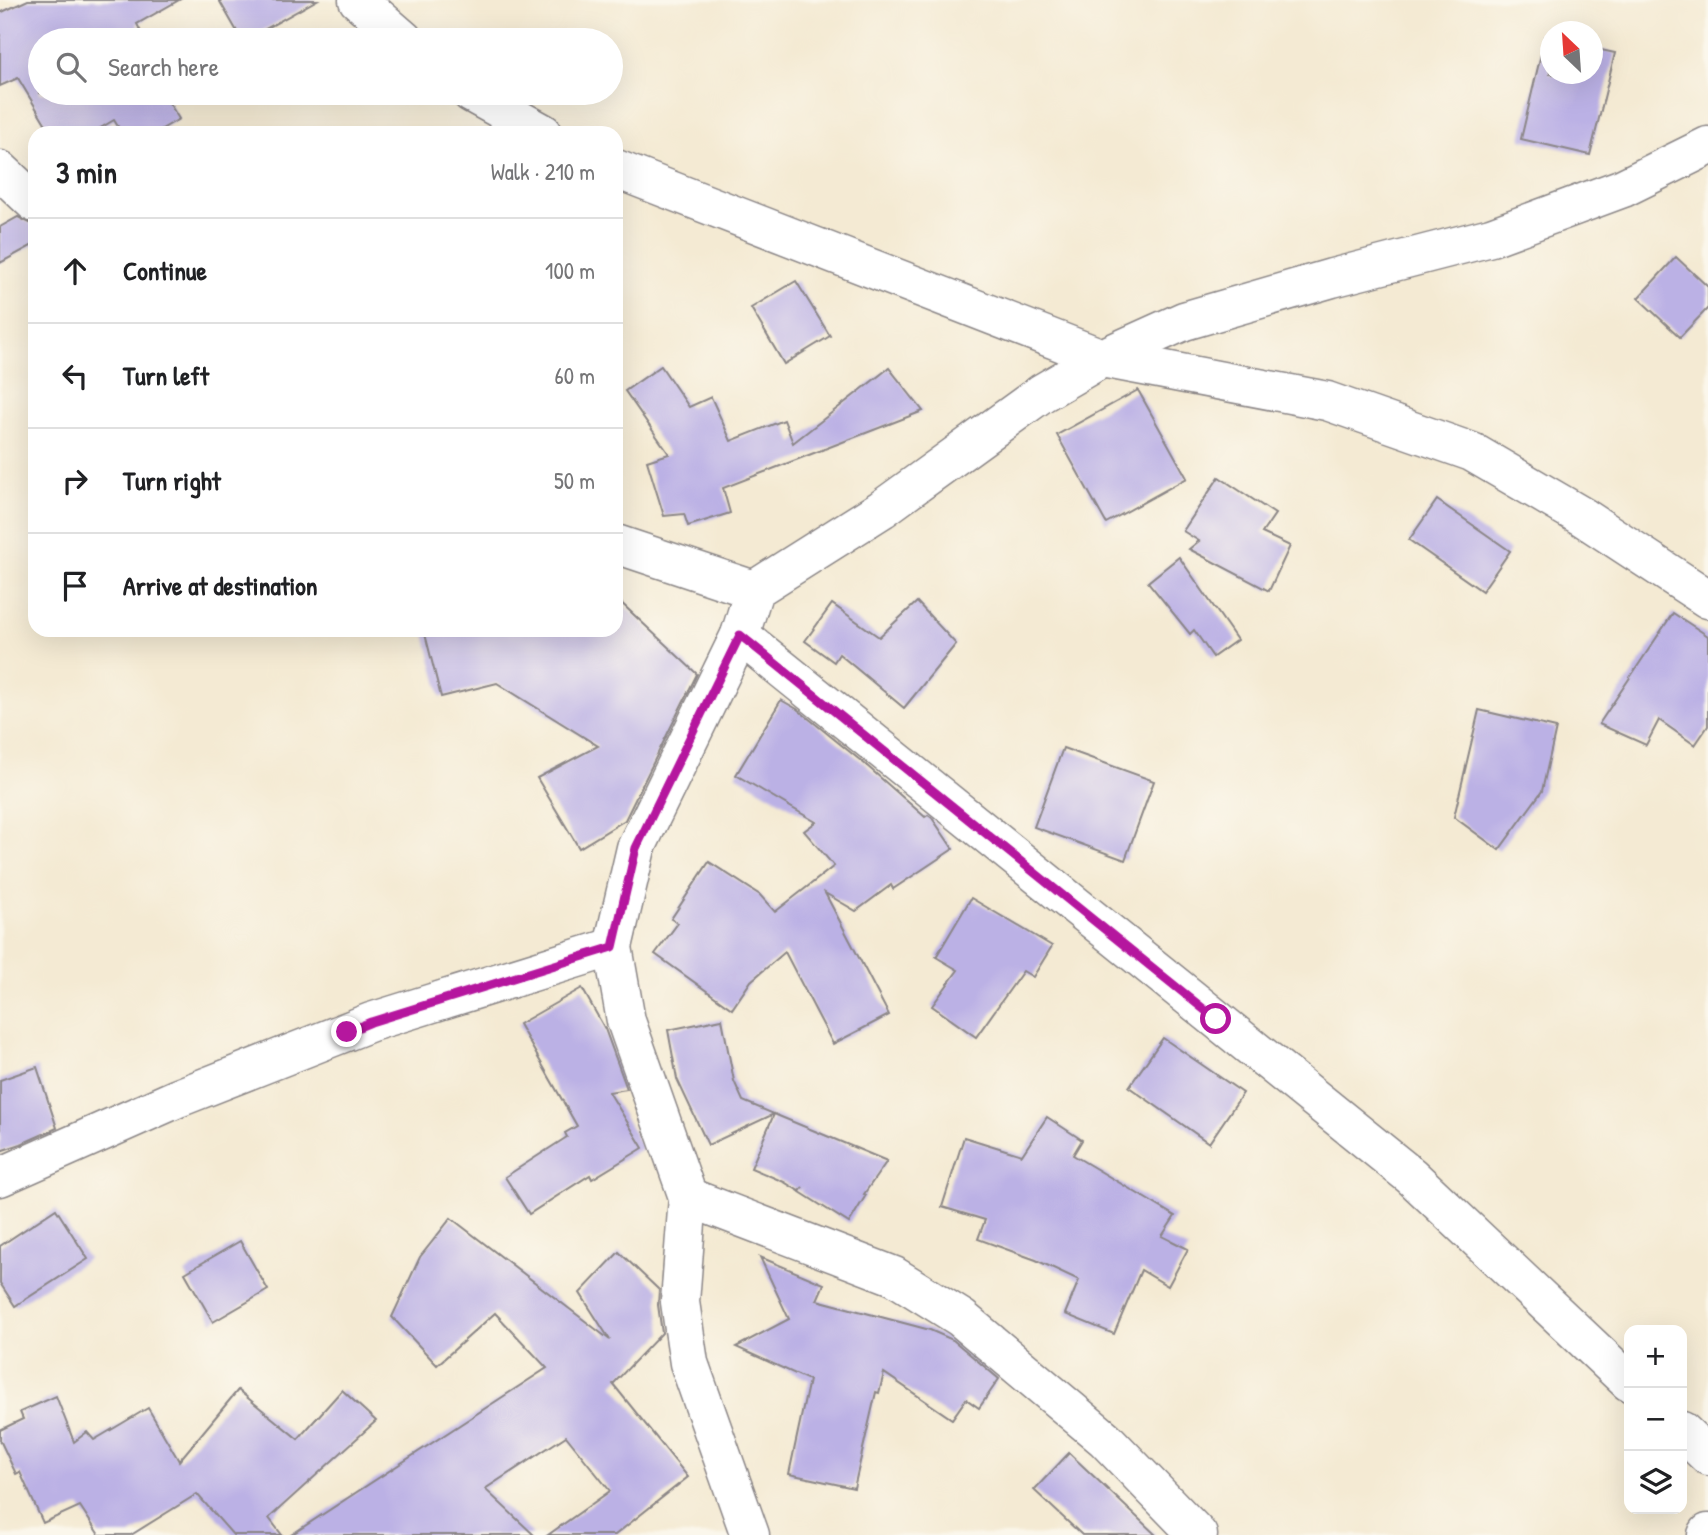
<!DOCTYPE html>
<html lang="en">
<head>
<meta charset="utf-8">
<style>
  :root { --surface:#fff; --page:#f2f2f2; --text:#202124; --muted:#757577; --line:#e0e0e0 }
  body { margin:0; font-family:"Patrick Hand",sans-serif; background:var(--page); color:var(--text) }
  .controls { position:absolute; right:21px; bottom:21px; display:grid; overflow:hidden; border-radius:14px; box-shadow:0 7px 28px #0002 }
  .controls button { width:63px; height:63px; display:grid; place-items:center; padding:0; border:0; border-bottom:2px solid var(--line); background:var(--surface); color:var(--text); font:35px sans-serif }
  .compass { position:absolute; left:1540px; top:21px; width:63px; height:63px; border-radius:50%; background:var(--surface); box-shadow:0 7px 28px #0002; rotate:335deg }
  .stop { position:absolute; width:21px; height:21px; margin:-16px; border:5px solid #b5179e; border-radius:50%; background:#fff }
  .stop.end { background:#b5179e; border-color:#fff; box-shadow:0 2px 7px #0008 }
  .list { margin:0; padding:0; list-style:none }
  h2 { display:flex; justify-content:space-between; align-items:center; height:91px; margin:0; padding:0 28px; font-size:30px }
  h2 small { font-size:23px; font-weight:400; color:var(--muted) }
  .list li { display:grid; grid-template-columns:46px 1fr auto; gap:21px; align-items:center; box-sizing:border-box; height:105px; padding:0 28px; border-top:2px solid var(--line) }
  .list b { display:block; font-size:26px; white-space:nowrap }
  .list em { font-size:23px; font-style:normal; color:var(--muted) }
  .icon { flex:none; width:38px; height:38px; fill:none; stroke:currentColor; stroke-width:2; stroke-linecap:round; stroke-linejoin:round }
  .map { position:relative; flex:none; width:1708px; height:1535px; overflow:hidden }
  .search { position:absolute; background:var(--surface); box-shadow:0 7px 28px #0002; left:28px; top:28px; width:595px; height:77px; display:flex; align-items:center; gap:18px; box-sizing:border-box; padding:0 24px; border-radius:38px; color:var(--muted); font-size:26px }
  .panel { position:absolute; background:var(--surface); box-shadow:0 7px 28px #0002; left:28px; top:126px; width:595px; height:511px; border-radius:21px }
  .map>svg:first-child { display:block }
  .building { fill:#bbb1e5 }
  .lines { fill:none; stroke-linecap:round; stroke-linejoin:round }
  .street-casing { stroke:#8b8687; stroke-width:41 }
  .street { stroke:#fff; stroke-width:38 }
  .route { stroke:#b5179e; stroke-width:9 }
</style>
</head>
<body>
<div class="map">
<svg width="1708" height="1535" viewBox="0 0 1708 1535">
  <rect width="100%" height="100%" fill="#fbf7ec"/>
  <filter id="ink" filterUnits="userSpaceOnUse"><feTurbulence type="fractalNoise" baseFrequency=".0143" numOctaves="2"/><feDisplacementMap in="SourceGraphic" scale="14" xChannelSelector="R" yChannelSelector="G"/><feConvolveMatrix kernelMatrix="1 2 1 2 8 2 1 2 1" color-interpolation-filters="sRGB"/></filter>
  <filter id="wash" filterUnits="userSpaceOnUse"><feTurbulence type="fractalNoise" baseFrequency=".00686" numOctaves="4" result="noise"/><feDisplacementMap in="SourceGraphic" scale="28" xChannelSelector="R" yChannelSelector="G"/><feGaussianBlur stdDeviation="1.57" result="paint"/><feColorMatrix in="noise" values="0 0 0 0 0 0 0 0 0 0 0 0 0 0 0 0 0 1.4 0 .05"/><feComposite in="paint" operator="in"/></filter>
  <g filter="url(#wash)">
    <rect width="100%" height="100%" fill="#f4ead3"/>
    <g id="blocks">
      <g class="building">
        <polygon points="28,0 179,0 137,24 145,40 40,40 40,93 163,93 179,119 155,133 122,133 114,120 92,133 51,133 18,78 0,86 0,13"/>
        <polygon points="219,0 317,0 246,40 242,40"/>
        <polygon points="1545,37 1550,39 1550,74 1592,74 1592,48 1615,53 1590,155 1521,139"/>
        <polygon points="18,217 32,224 35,230 35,244 0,263 0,227"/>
        <polygon points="1676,257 1708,287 1708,308 1680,337 1638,298"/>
        <polygon points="796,281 830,336 784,364 751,308"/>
        <polygon points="661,366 689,407 711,397 731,441 784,420 793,443 889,368 923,411 723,488 730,513 688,526 684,514 664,516 647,461 669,454 625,391"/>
        <polygon points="1138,390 1187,478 1106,523 1057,435"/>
        <polygon points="1219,477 1275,514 1262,533 1290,546 1269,591 1189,549 1199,541 1183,531"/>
        <polygon points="1437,500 1510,551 1482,591 1409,540"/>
        <polygon points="1179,557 1237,640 1213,657 1194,630 1190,634 1148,582"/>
        <polygon points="616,598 697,674 625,820 579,848 537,778 598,746 497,683 441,697 424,630 616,630"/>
        <polygon points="917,602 956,644 904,708 839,654 834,662 805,641 832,604 879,637"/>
        <polygon points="1673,613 1708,636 1708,726 1695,745 1659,720 1646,745 1599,724"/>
        <polygon points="781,700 797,709 866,765 925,817 928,815 932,818 953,849 893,889 891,885 856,911 825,893 889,1015 833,1044 785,952 751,981 732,1009 655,954 678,923 671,919 709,862 760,895 775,912 834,866 804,831 816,822 736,775"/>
        <polygon points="1479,710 1556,728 1542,791 1499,850 1454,817"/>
        <polygon points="1063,748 1154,781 1125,860 1034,827"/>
        <polygon points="971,898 1052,946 1033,977 1023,971 976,1037 932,1006 958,970 936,957"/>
        <polygon points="582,988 605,1029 627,1089 609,1092 643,1148 592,1179 590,1175 529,1214 505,1177 567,1137 565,1133 577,1126 519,1024"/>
        <polygon points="722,1019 734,1081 743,1101 774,1114 708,1145 677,1079 668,1030"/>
        <polygon points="1163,1038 1243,1093 1209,1143 1129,1087"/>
        <polygon points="37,1067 57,1128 21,1144 0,1151 0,1080"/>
        <polygon points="774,1114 887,1161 864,1194 866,1195 849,1223 800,1192 803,1187 799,1191 784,1182 751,1168"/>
        <polygon points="1047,1117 1082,1140 1073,1155 1175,1216 1162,1236 1188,1249 1168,1286 1141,1270 1114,1334 1065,1314 1079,1280 1036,1260 978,1239 985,1220 942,1207 964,1137 1022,1155"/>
        <polygon points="56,1209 88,1259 15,1306 0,1283 0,1246"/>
        <polygon points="451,1218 610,1340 580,1293 619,1252 659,1290 658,1305 662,1333 613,1384 688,1477 615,1535 548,1535 610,1491 566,1436 485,1489 534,1535 291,1535 547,1368 495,1313 437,1365 392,1317 420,1257"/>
        <polygon points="240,1241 268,1290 213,1322 185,1273"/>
        <polygon points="760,1257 824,1284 817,1300 930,1330 953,1340 999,1379 979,1408 966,1399 952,1419 884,1373 879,1393 876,1392 854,1488 789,1474 809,1380 736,1347 789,1319"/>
        <polygon points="238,1390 298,1439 342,1390 376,1421 269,1518 282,1535 233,1535 197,1494 131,1535 99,1535 80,1506 43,1523 20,1472 16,1474 0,1440 0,1430 23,1419 20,1412 56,1396 74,1442 87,1432 94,1440 148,1408 179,1461"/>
        <polygon points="1069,1453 1156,1535 1082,1535 1034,1490"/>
      </g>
    </g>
  </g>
  <g filter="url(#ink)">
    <use href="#blocks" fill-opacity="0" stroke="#8b8687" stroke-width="2"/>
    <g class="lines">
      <g class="street-casing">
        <g id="street">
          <polyline points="358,0 404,40"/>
          <polyline points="471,93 543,133"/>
          <polyline points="616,169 1102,358 1327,401 1472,452 1583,517 1708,599"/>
          <polyline points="0,170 35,203"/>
          <polyline points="616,544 754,590"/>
          <polyline points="740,635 1411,1176 1629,1382"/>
          <polyline points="0,1177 178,1098 371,1022 613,947"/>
          <polyline points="688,1197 894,1276 961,1318 1105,1439 1198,1535"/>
          <polyline points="1682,1431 1708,1456"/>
          <polyline points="750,1535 689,1363 680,1302 688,1197 626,1021 613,947 636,848 740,635 754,590 882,509 1042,393 1102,358 1184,321 1332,278 1491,237 1623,188 1708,146"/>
          <polyline points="1707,1535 1708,1533"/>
        </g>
      </g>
      <use href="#street" class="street"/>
    </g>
  </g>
  <g class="lines" filter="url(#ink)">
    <polyline class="route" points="347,1032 371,1022 613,947 636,848 740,635 1216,1019"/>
  </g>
</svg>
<div class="controls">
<button>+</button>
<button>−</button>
<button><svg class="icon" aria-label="layers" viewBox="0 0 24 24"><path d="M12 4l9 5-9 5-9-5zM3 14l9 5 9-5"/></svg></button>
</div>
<svg class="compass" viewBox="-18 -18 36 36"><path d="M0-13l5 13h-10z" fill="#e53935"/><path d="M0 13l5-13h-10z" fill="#757577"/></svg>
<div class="stop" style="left:1216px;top:1019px"></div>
<div class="stop end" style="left:347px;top:1032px"></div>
<div class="search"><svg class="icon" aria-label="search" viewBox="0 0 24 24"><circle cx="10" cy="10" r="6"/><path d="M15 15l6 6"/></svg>Search here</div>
<section class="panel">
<h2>3 min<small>Walk · 210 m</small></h2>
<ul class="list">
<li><svg class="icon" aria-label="ahead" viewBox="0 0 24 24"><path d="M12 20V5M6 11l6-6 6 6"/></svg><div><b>Continue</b></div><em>100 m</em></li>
<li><svg class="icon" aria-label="left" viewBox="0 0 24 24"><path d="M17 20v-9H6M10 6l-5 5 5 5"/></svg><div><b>Turn left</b></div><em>60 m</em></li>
<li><svg class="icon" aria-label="right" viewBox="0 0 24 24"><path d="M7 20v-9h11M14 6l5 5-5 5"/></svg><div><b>Turn right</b></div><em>50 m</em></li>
<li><svg class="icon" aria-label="arrive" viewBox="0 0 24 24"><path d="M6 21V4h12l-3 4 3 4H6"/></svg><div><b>Arrive at destination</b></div></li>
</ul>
</section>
</div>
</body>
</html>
